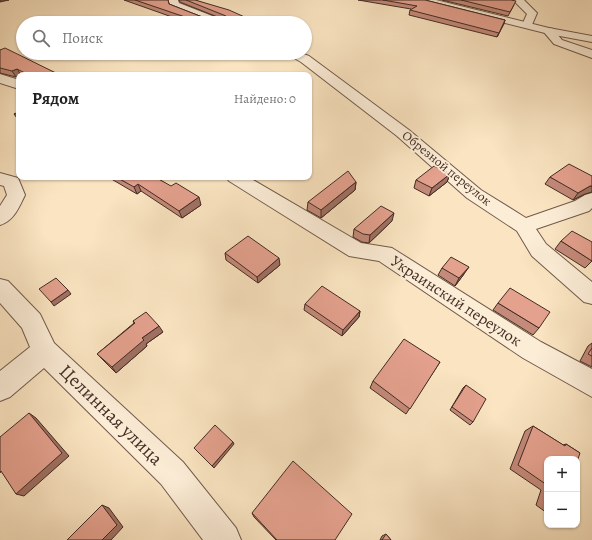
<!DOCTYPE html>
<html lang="ru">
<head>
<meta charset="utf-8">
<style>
  :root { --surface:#fff; --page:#f2f2f2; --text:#222; --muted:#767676; --line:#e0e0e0 }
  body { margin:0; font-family:Alegreya,serif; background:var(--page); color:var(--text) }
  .controls { position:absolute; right:12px; bottom:12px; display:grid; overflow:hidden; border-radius:8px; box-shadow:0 1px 3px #0004 }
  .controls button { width:36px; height:36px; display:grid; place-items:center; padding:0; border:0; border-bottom:1px solid var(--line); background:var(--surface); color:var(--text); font:20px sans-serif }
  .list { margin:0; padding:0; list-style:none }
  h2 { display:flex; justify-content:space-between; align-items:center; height:52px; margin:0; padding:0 16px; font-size:17px }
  h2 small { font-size:13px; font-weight:400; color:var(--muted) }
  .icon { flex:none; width:22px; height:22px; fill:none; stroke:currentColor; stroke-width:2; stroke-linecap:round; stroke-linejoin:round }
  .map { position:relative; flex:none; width:592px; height:540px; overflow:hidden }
  .search { position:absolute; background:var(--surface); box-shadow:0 1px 3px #0004; left:16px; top:16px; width:296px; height:44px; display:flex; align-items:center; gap:10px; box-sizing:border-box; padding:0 14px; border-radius:22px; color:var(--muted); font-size:15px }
  .panel { position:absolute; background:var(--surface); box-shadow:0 1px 3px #0004; left:16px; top:72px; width:296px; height:108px; border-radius:8px }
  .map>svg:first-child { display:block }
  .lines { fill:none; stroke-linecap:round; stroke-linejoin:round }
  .minor-casing { stroke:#715a4b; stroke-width:2 }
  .tertiary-casing { stroke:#715a4b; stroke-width:2 }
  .minor { fill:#fcedd7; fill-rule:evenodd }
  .tertiary { fill:#fcedd7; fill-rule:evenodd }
  .wall { fill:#c48a7a; stroke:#432c24 }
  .shaded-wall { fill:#a07163; stroke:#432c24 }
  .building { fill:#e4a18e; stroke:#432c24 }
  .labels { text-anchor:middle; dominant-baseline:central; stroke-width:3.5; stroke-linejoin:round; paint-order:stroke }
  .far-street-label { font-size:13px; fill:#432c24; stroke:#fcedd7 }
  .street-label { font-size:16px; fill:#432c24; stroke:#fcedd7 }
  .near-street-label { font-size:19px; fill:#432c24; stroke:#fcedd7 }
</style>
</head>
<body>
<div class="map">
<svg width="592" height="540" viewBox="0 0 592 540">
  <rect width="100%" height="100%" fill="#fae4c1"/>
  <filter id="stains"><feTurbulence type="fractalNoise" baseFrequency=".005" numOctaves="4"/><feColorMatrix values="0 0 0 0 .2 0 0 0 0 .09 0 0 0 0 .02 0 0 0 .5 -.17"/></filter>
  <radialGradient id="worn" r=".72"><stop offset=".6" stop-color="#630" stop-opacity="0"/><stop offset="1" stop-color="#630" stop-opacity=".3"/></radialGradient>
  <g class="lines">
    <g class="minor-casing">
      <g id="minor">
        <polygon points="168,0 178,0 179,3 225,21 226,23 211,23 171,7"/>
        <polygon points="513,0 524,0 537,13 531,27 527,28 522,25 527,14"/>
        <polygon points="549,28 553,29 562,40 592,50 592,58 554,44 543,31"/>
        <polygon points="285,53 301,53 309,56 409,130 481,190 526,218 575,201 585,195 592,193 592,208 589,211 536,229 546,244 592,282 592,304 584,302 532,256 517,231 467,198 397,136 301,62"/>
        <polygon points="0,74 19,80 19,89 0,83"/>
        <path d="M0,173L18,178L25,195C19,207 14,221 0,225V206L7,195L4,186L0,185Z"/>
        <polygon points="226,177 248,177 361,243 392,248 541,342 592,369 592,397 523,358 379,261 349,256 229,181"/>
        <polygon points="0,279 8,281 40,314 54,343 183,462 236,528 241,540 203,540 161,484 44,368 10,397 0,401 0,371 30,347 22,328 0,303"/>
      </g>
    </g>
    <g class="tertiary-casing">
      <polygon id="tertiary" points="419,0 436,0 549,28 592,36 592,42 549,34 421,2"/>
    </g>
    <use href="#minor" class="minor"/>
    <use href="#tertiary" class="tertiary"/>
  </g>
  <g class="wall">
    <polygon points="124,0 168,0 169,4 210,20 225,20 180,2 179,0 195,0 258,23 189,23"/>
    <polygon points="358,0 425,0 505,20 497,37 409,15 410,10 411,9"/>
    <polygon points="442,0 511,0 514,5 508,16"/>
    <polygon points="0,50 60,75 69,75 19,75 19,76 16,77 0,73"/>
    <polygon points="252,53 264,53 258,55"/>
    <polygon points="19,112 19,121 14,114"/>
    <polygon points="450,174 447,182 429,196 414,188 416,180"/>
    <polygon points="108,177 155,177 201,205 182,218 141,191 137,194"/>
    <polygon points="550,177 585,194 573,200 545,184"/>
    <polygon points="356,182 355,190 321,218 307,210 308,202"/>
    <polygon points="392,221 369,243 362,242 353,237 354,229"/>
    <polygon points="561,241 592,261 585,268 555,249"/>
    <polygon points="225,253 280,265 258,283 226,260"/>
    <polygon points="442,268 464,274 455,286 438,275"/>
    <polygon points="498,303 539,328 533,335 493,310"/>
    <polygon points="305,304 360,311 359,317 342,336 304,310"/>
    <polygon points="133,321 163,332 146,344 147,346 116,373 97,354 134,323"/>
    <polygon points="592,343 592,367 580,361 588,346"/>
    <polygon points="440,362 406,414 370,388 373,381"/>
    <polygon points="466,385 473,422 470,425 450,410 463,388"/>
    <polygon points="533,426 563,445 566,444 580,453 547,459 547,513 536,505 541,490 510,469 525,431"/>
    <polygon points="252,513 335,540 276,540 254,517"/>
    <polygon points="386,534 391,540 380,540 382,536"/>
  </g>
  <g class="shaded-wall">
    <polygon points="0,0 9,0 0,2"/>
    <polygon points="505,20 504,24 497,37 499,33"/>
    <polygon points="257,53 264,53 258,55"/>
    <polygon points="17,69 21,75 19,75 19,76 16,77 12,71"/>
    <polygon points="450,174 447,182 429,196 432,188"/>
    <polygon points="356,182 355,190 321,218 321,210"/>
    <polygon points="138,184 141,191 137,194 134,187"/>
    <polygon points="590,186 592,186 592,192 585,194 573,200 578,193"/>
    <polygon points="199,197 201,205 182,218 179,211"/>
    <polygon points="394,213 392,221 369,243 370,235"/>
    <polygon points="279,258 280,265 258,283 257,277"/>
    <polygon points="469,267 464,274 455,286 459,278"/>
    <polygon points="68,290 71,294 54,306 51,302"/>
    <polygon points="360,311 359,317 342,336 343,330"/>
    <polygon points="159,326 163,332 146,344 147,346 116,373 112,367 142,338"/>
    <polygon points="29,413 36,418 69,456 24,496 16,494"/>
    <polygon points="233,442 234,444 214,468 212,466"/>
    <polygon points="102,505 109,508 123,527 111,540 102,540"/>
  </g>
  <g class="building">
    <polygon points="135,0 168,0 169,4 210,20 225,20 226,16 186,0 195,0 229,10 258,23 198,23 188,18"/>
    <polygon points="383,0 425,0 505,20 499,33 410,10 417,6"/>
    <polygon points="461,0 511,0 516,1 510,12"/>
    <polygon points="5,48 60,75 64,73 69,75 29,75 17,69 12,71 0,68 0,50"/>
    <polygon points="19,112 19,117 14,114"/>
    <polygon points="569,164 592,176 592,186 590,186 578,193 550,177"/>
    <polygon points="434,166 450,174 432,188 416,180"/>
    <polygon points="348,171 356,182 321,210 308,202"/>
    <polygon points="116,177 155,177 171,186 176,183 199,197 179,211 138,184 134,187"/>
    <polygon points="381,206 394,213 370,235 363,234 354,229"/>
    <polygon points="572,231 592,242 592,261 561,241"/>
    <polygon points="248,236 279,258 257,277 225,253"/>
    <polygon points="451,257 469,267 459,278 442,268"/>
    <polygon points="56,278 68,290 51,302 39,289"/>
    <polygon points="322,286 360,311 343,330 305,304"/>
    <polygon points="510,288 550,312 539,328 498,303"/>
    <polygon points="146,312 159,326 142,338 144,340 112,367 97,354 135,323 133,321"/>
    <polygon points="404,339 440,362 410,409 373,381"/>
    <polygon points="592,348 592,356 588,354"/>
    <polygon points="466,385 486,399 473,422 452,407"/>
    <polygon points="29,413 62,453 16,494 1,471 0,473 0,437"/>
    <polygon points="215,425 233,442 212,466 194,448"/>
    <polygon points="533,426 565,446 566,444 580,453 577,462 577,459 547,459 547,485 518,465"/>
    <polygon points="293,461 352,514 335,540 277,540 252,513"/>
    <polygon points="547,496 547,503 545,502"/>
    <polygon points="102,505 117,525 102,540 67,540"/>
    <polygon points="386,534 391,540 382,540"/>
  </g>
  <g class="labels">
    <g class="far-street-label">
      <text transform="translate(447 168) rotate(39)">Обрезной переулок</text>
    </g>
    <g class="street-label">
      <text transform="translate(456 301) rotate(33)">Украинский переулок</text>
    </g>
    <g class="near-street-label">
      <text transform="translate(111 415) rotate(44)">Целинная улица</text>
    </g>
  </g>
  <rect width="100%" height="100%" filter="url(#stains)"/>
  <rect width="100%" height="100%" fill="url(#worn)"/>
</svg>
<div class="controls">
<button>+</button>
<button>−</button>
</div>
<div class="search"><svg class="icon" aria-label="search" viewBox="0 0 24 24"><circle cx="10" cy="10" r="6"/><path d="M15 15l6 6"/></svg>Поиск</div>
<section class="panel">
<h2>Рядом<small>Найдено: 0</small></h2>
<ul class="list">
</ul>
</section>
</div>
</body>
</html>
